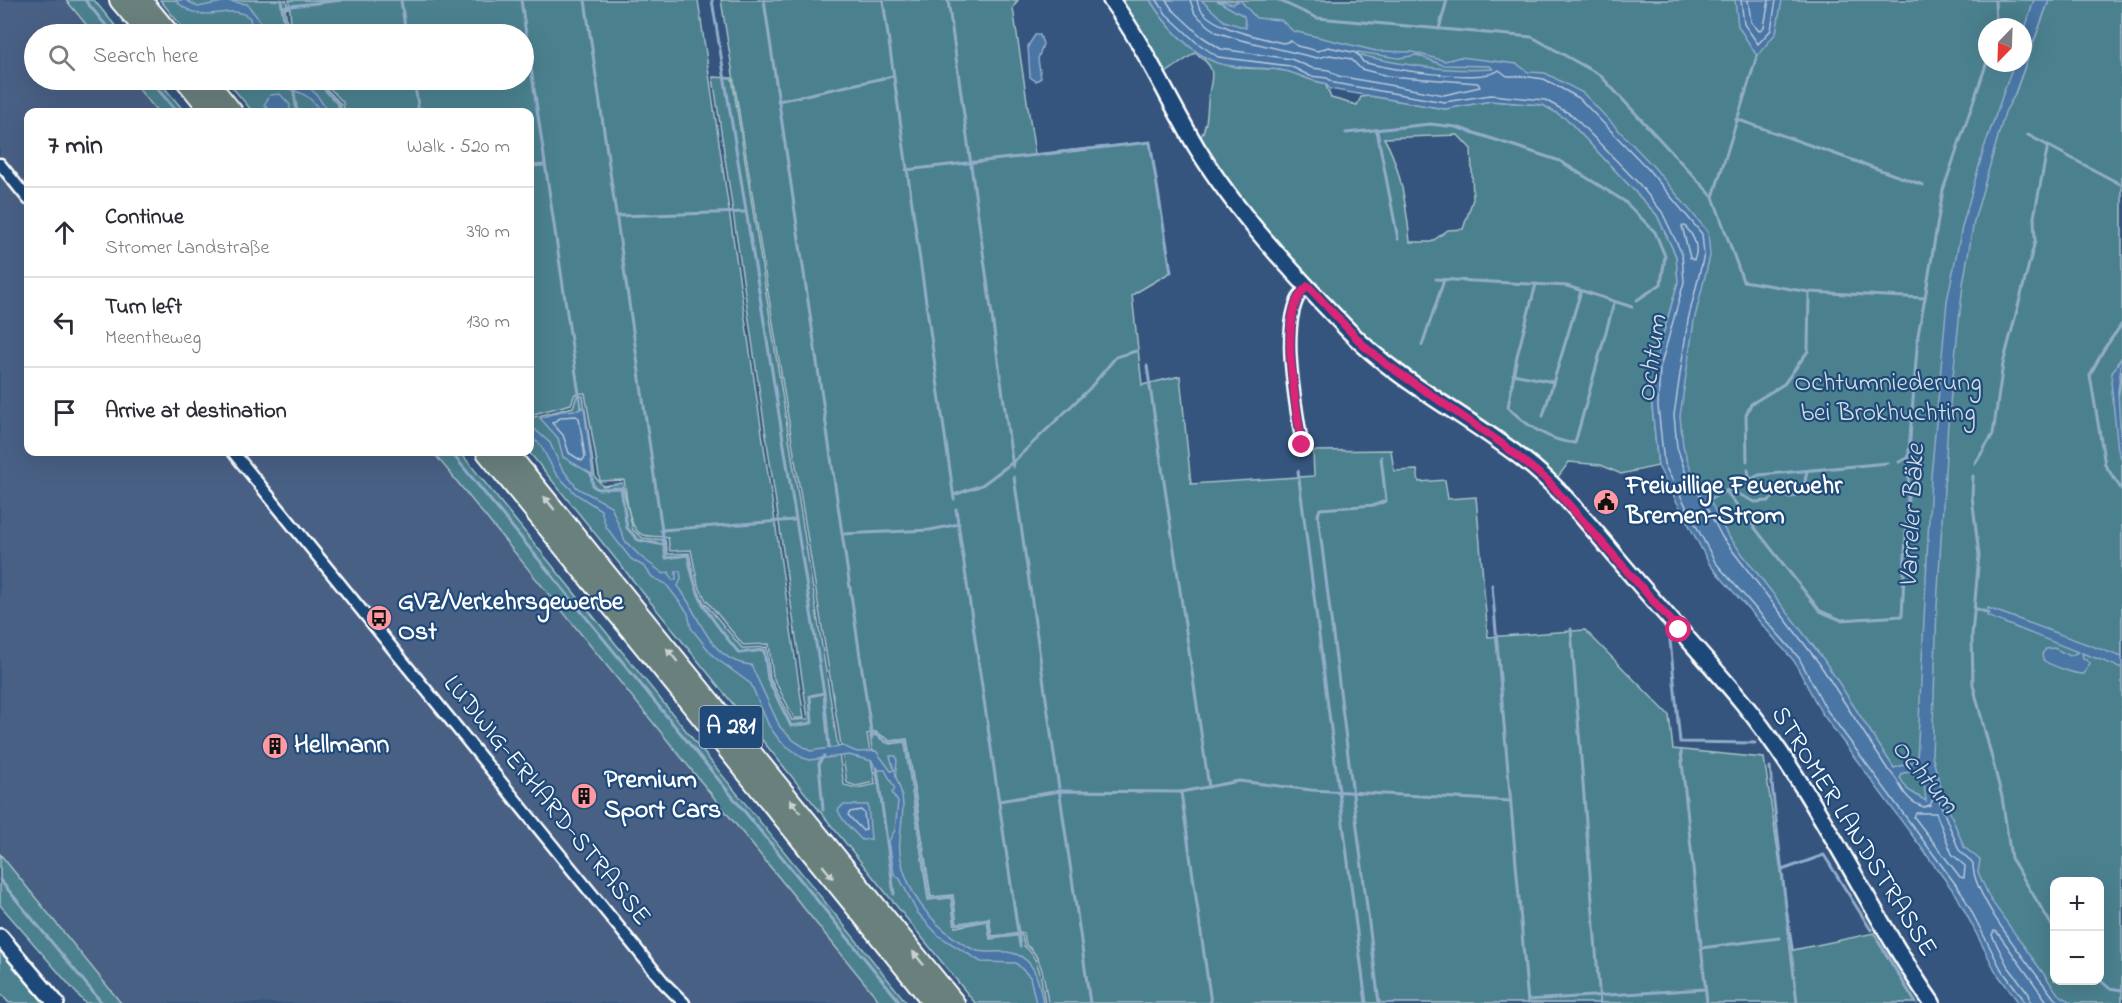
<!DOCTYPE html>
<html lang="en">
<head>
<meta charset="utf-8">
<style>
  :root { --surface:#fff; --page:#f7f7f7; --text:#2b2b33; --muted:#7c7c81; --line:#e1e1e2 }
  body { margin:0; font-family:"Indie Flower",sans-serif; background:var(--page); color:var(--text) }
  .controls { position:absolute; right:18px; bottom:18px; display:grid; overflow:hidden; border-radius:12px; box-shadow:0 6px 24px #0002 }
  .controls button { width:54px; height:54px; display:grid; place-items:center; padding:0; border:0; border-bottom:2px solid var(--line); background:var(--surface); color:var(--text); font:30px sans-serif }
  .compass { position:absolute; left:1978px; top:18px; width:54px; height:54px; border-radius:50%; background:var(--surface); box-shadow:0 6px 24px #0002; rotate:203deg }
  .stop { position:absolute; width:18px; height:18px; margin:-14px; border:4px solid #db2777; border-radius:50%; background:#fff }
  .stop.end { background:#db2777; border-color:#fff; box-shadow:0 2px 6px #0008 }
  .list { margin:0; padding:0; list-style:none }
  h2 { display:flex; justify-content:space-between; align-items:center; height:78px; margin:0; padding:0 24px; font-size:26px }
  h2 small { font-size:20px; font-weight:400; color:var(--muted) }
  .list li { display:grid; grid-template-columns:39px 1fr auto; gap:18px; align-items:center; box-sizing:border-box; height:90px; padding:0 24px; border-top:2px solid var(--line) }
  .list b { display:block; font-size:22px; white-space:nowrap }
  .list p { margin:0; font-size:20px; white-space:nowrap; color:var(--muted) }
  .list em { font-size:20px; font-style:normal; color:var(--muted) }
  .icon { flex:none; width:33px; height:33px; fill:none; stroke:currentColor; stroke-width:2; stroke-linecap:round; stroke-linejoin:round }
  .map { position:relative; flex:none; width:2122px; height:1003px; overflow:hidden }
  .search { position:absolute; background:var(--surface); box-shadow:0 6px 24px #0002; left:24px; top:24px; width:510px; height:66px; display:flex; align-items:center; gap:15px; box-sizing:border-box; padding:0 21px; border-radius:33px; color:var(--muted); font-size:22px }
  .panel { position:absolute; background:var(--surface); box-shadow:0 6px 24px #0002; left:24px; top:108px; width:510px; height:348px; border-radius:12px }
  .map>svg:first-child { display:block }
  .built { fill:#496085 }
  .green { fill:#4c818f; stroke:#a6c0c7; stroke-width:1.5; fill-rule:evenodd }
  .water { fill:#4a76a5; stroke:#92adc9; stroke-width:1.5; fill-rule:evenodd }
  .lines { fill:none; stroke-linecap:round; stroke-linejoin:round }
  .shore { stroke:#b7c8db; stroke-width:1.5 }
  .stream { stroke:#92adc9; stroke-width:3 }
  .street-casing { stroke:#fff; stroke-width:15 }
  .secondary-casing { stroke:#fff; stroke-width:20 }
  .highway-casing { stroke:#fff; stroke-width:24 }
  .street { stroke:#1f4a7a; stroke-width:10 }
  .secondary { stroke:#1f4a7a; stroke-width:15 }
  .highway { stroke:#6a807d; stroke-width:20 }
  .oneway { fill:#cbd3d2 }
  .route { stroke:#db2777; stroke-width:8 }
  .labels { text-anchor:middle; dominant-baseline:central; stroke-width:4.5; stroke-linejoin:round; paint-order:stroke }
  .shield { fill:#1f4a7a; stroke:#bcc9d7; stroke-width:1.5 }
  .shield-label { font-size:24px; font-weight:bold; fill:#fff }
  .park-label { font-size:26px; fill:#d2e0e3; stroke:#1f4a7a }
  .poi-label { font-size:26px; font-weight:bold; fill:#fff; stroke:#1f4a7a; text-anchor:start }
  .street-label { font-size:26px; fill:#fff; stroke:#1f4a7a }
  .water-label { font-size:27px; font-style:italic; fill:#d2dde8; stroke:#1f4a7a }
</style>
</head>
<body>
<div class="map">
<svg width="2122" height="1003" viewBox="0 0 2122 1003">
  <rect width="100%" height="100%" fill="#35557f"/>
  <filter id="ink" filterUnits="userSpaceOnUse"><feTurbulence type="fractalNoise" baseFrequency=".0167" numOctaves="2"/><feDisplacementMap in="SourceGraphic" scale="12" xChannelSelector="R" yChannelSelector="G"/><feConvolveMatrix kernelMatrix="1 2 1 2 8 2 1 2 1" color-interpolation-filters="sRGB"/></filter>
  <g filter="url(#ink)">
    <polygon class="built" points="0,0 66,0 95,34 34,34 34,80 131,80 158,112 28,112 28,452 434,452 882,1003 121,1003 0,854"/>
    <g class="green">
      <polygon points="66,0 94,0 122,34 94,34"/>
      <polygon points="160,0 286,0 288,8 285,9 289,34 188,34"/>
      <path d="M289,0H698L804,718H794L773,677L769,644L743,645L706,600L698,585L691,550L670,551L668,538C660,536 650,537 643,535C627,529 627,495 624,480L600,481L585,393L575,394L571,404L530,415V112H344L343,102L322,80H524V34H292Z"/>
      <path d="M721,0H1018L1013,8L1035,154L1150,142L1171,272L1132,295L1142,385L1180,376L1191,484L1314,476L1313,451L1391,450L1394,471L1417,470L1419,482L1445,480L1448,499L1476,497L1488,637L1585,630L1669,715L1673,749L1764,758L1793,950L1874,933L1916,1003H1048C1045,985 1043,956 1026,945L1024,933L992,936L989,918L957,924L953,895L931,897L907,739L890,741L876,732L867,734L875,782L856,786L847,783Z"/>
      <path d="M1116,0H1150C1171,33 1204,64 1244,68C1258,69 1271,68 1286,71C1300,74 1310,82 1325,83L1331,98L1357,105L1361,97L1370,96L1445,109L1491,101L1543,105L1567,119L1657,215L1676,256L1678,282L1654,367L1652,406L1658,466L1621,474L1601,465L1569,462L1558,477L1502,433L1371,346L1234,192L1200,139C1207,126 1207,116 1208,102C1210,77 1221,70 1195,53L1163,75L1147,40ZM1458,135L1471,149L1473,199L1463,229L1448,230L1431,242H1410C1407,210 1401,166 1384,138Z"/>
      <path d="M1162,0H2046L2023,59V27H1987V63H2022L2008,105L2014,96L2049,0H2122V357L2117,364L2118,398L2122,370V1003H2026L1962,890L1665,453L1685,282L1660,203L1555,103L1374,82ZM2054,882H2100V980H2054Z"/>
      <path d="M713,77L732,78L844,785L856,788L878,784L870,736L875,735L890,744L905,742L928,900L951,898L955,927L987,921L990,939L1022,935L1024,946C1041,958 1042,985 1045,1003H975L529,452L530,418L573,407L577,396H583L595,477L603,486L622,483L633,530L643,538L665,540L668,554L689,553L696,586L704,602L742,648L767,647L770,678L792,720L808,719Z"/>
      <polygon points="131,80 158,80 185,112 158,112"/>
      <polygon points="226,80 318,80 341,104 341,112 253,112"/>
      <polygon points="433,452 460,452 907,1003 881,1003"/>
      <polygon points="0,854 121,1003 85,1003 0,905"/>
      <polygon points="0,946 49,1003 9,1003 0,993"/>
    </g>
    <g class="water">
      <path d="M175,0H186L198,7L227,1L247,4L261,22L263,34H252L250,18C228,0 205,30 175,0Z"/>
      <path d="M1150,0H1201L1224,21L1246,28L1244,16L1216,0L1233,4L1240,0L1256,18L1281,20L1293,31L1376,51L1412,52L1445,61L1460,57L1517,64L1528,72L1545,73L1583,93L1652,165L1708,232L1710,256L1694,321L1680,416L1683,446L1692,473L1709,499L1727,534L1824,660L1894,768L1917,761L1931,477L1947,301L1962,227L1984,148L2014,63H2023V35L2034,0H2049L2014,96L2005,112L1974,221L1963,284L1948,422L1937,606L1932,756L1943,795L1964,847L1980,860L1978,872L1990,899L2058,994L2072,1003H2019L1996,972L1957,896L1821,712L1794,661L1710,565L1658,466L1652,406L1654,367L1678,282L1676,256L1657,215L1567,119L1543,105L1491,101L1445,109L1330,89L1325,83C1310,82 1300,74 1285,71C1263,66 1239,70 1217,63C1190,53 1164,23 1150,0ZM1358,52L1399,58L1417,55L1443,65L1490,66L1493,69C1448,72 1400,65 1356,54ZM1918,771L1924,783L1926,801L1908,790L1900,778L1903,773Z"/>
      <polygon points="1735,0 1782,0 1776,33 1757,56 1738,26"/>
      <polygon points="1035,35 1040,35 1043,44 1038,59 1041,78 1036,81 1030,77 1028,46"/>
      <path d="M286,80H301L317,95L328,112H320C312,95 298,91 281,87V84L288,82Z"/>
      <polygon points="280,94 290,105 289,112 272,112 264,105 270,95"/>
      <polygon points="2122,357 2118,392 2122,460 2118,450 2111,382 2112,373"/>
      <polygon points="580,407 584,408 593,475 563,457 558,438 540,418 561,411 579,410"/>
      <path d="M530,425L550,443L561,467L577,488L611,506L625,541L641,557L664,574L669,572L672,580H676V571H680L681,579L678,586C699,613 709,662 751,665L780,727L793,740L810,751L843,746L857,752L876,751L891,771L894,770L890,756H896C899,764 894,770 896,777C907,805 902,810 900,839C897,864 912,896 928,914C940,928 958,943 975,950C984,954 997,951 1007,952C1034,955 1039,980 1043,1003H1036L1030,977L1016,963L981,962L939,936L917,912L900,879L894,874L889,841L895,830L898,802L892,793L895,789L885,770H876L872,761L849,755L810,760L803,758L780,741L769,726L751,684L714,657L691,628L688,613L666,584L652,577L645,567L631,559L606,527L601,510L576,494L556,474L540,444L530,437Z"/>
      <path d="M1988,608L2122,657V668L2082,653L2083,658L2090,663L2084,674C2076,675 2050,665 2043,660L2042,654L2046,649L2054,648L2070,656L2078,652L1987,616Z"/>
      <path d="M843,805H868L871,839L862,840C853,831 842,821 838,810Z"/>
    </g>
    <g class="lines">
      <g class="shore">
        <polyline points="1157,0 1166,14 1196,42 1218,57 1290,66 1310,76 1327,78 1334,83 1444,102 1491,95 1545,100 1572,115 1640,185 1662,212 1682,254 1684,282 1660,368 1658,406 1664,464 1715,562 1799,658 1826,709 1962,893 2001,969 2022,997 2024,1003"/>
        <polyline points="1166,0 1172,9 1201,36 1221,49 1291,59 1312,68 1329,70 1338,76 1444,95 1480,87 1478,83 1388,76 1361,69 1351,59 1330,55 1317,58 1241,40 1216,32 1195,14 1190,0"/>
        <path d="M1197,0C1200,27 1261,38 1283,43L1291,41L1297,46L1318,51L1328,47L1357,53L1363,62C1387,69 1481,84 1499,70L1507,76H1522L1544,79L1579,98L1648,169L1702,234L1704,255L1688,320L1674,415L1677,447L1686,474L1704,502L1722,537L1819,663L1888,770C1902,781 1901,800 1924,807L1930,805L1934,797L1938,798L1959,850L1973,863C1971,896 2032,968 2054,998L2061,1003"/>
        <polyline points="1741,0 1744,24 1758,44 1771,30 1776,0"/>
        <polyline points="1748,0 1751,22 1759,31 1764,27 1769,0"/>
        <path d="M1682,226H1685C1694,236 1700,247 1694,260L1690,258Z"/>
        <polygon points="576,416 579,418 585,457 582,461 569,453 563,435 552,423 562,417"/>
        <polygon points="861,810 864,813 866,829 863,831 848,815 850,812"/>
        <polygon points="1916,813 1936,813 1952,854 1965,866 1964,878 1960,877 1914,817"/>
        <polyline points="2031,1003 2029,994 2007,965 1992,935 1994,931 1997,932 2048,1003"/>
      </g>
      <g class="stream">
        <polyline points="85,0 113,34"/>
        <polyline points="281,0 286,34"/>
        <polyline points="401,0 406,34"/>
        <polyline points="521,0 581,408"/>
        <path d="M585,0L666,558L688,555C697,605 709,615 739,653L764,650L768,679L791,726L812,723L810,696L824,693"/>
        <polyline points="712,0 824,693 829,748"/>
        <polyline points="764,0 872,738"/>
        <polyline points="883,0 954,499"/>
        <polyline points="948,0 1013,467"/>
        <polyline points="1278,0 1317,18 1532,37 1600,75 1713,197"/>
        <polyline points="1995,0 1996,27"/>
        <polyline points="282,7 342,0"/>
        <polyline points="1439,29 1447,0"/>
        <polyline points="1757,56 1713,197 1743,281 1809,292 1925,298 1918,335 1908,464"/>
        <polyline points="150,80 177,112"/>
        <polyline points="292,80 297,112"/>
        <polyline points="316,80 339,105 339,112"/>
        <polyline points="414,80 419,112"/>
        <polyline points="778,101 893,76"/>
        <polyline points="1736,119 1923,185"/>
        <polyline points="1377,131 1398,239"/>
        <polyline points="1346,133 1430,124 1456,127 1560,161 1624,201 1655,232 1665,256 1661,284 1637,300"/>
        <polyline points="2028,135 2122,185"/>
        <polyline points="530,166 545,165"/>
        <polyline points="906,170 1150,142 1171,272"/>
        <polyline points="616,216 746,212"/>
        <polyline points="1436,279 1567,286 1632,307"/>
        <path d="M1536,284L1517,356L1508,407C1524,424 1551,442 1575,443L1614,303"/>
        <polyline points="1925,298 1943,190 1987,62"/>
        <polyline points="2122,324 2104,349 2090,375 2105,465 2122,490"/>
        <polyline points="1422,345 1444,280"/>
        <polyline points="1147,366 1209,787"/>
        <polyline points="1513,374 1553,382"/>
        <polyline points="1543,416 1581,291"/>
        <polyline points="451,452 901,1003"/>
        <polyline points="1747,461 1746,415 1751,404 1784,384 1808,351 1809,292"/>
        <polyline points="1899,462 1908,458"/>
        <polyline points="1975,464 1993,434 2003,364 2035,241 2034,217 2048,145"/>
        <polyline points="1748,470 1750,480"/>
        <polyline points="1298,471 1366,1003"/>
        <polyline points="591,474 593,486 598,489 621,488 627,528 638,540 664,545"/>
        <polyline points="1973,476 1972,496 1979,555 1972,635 1973,685 2002,797 2011,858 2054,929"/>
        <polyline points="1014,477 1090,1003"/>
        <polyline points="1730,490 1755,502 1768,501 1777,495 1791,497 1803,492 1807,471"/>
        <polyline points="1726,491 1759,475 1887,463"/>
        <polyline points="954,495 982,485 1013,462 1089,389 1116,357 1136,351"/>
        <polyline points="1708,500 1726,491 1820,611 1841,620 1902,616 1909,476"/>
        <polyline points="956,509 1020,946"/>
        <polyline points="661,530 794,520"/>
        <polyline points="842,534 930,530 959,524"/>
        <polyline points="1492,585 1528,1003"/>
        <polyline points="1974,608 1989,613"/>
        <polyline points="1571,629 1600,1003"/>
        <polyline points="1670,640 1680,742 1755,743"/>
        <polyline points="872,731 886,742 905,740 929,899 952,897 956,924 988,920 991,938 1019,935"/>
        <polyline points="1681,752 1707,1003"/>
        <polyline points="1770,767 1797,1003"/>
        <polyline points="877,768 894,894"/>
        <polyline points="1181,792 1211,1003"/>
        <polyline points="999,801 1060,791 1181,792 1239,781 1311,790 1511,801"/>
        <polyline points="823,810 819,763 824,756"/>
        <polyline points="1782,870 1824,855 1871,930"/>
        <polyline points="0,880 102,1003"/>
        <polyline points="1878,941 1916,1003"/>
        <polyline points="1701,948 1779,938"/>
        <polyline points="2100,980 2109,988 2122,990"/>
        <polyline points="1528,1000 1705,989"/>
        <polyline points="1379,1003 1318,515 1320,509 1375,505 1386,501 1381,457"/>
      </g>
      <g class="street-casing">
        <g id="street">
          <polyline points="0,164 28,199"/>
          <path d="M1302,445C1297,408 1275,310 1308,286"/>
          <polyline points="233,452 665,984 684,1003"/>
        </g>
      </g>
      <g class="secondary-casing">
        <g id="secondary">
          <path d="M1111,0C1145,47 1168,99 1197,148C1237,214 1294,274 1348,330C1402,386 1474,418 1533,467C1571,499 1602,541 1635,579C1670,620 1708,660 1743,703C1818,794 1865,906 1932,1003"/>
          <polyline points="0,937 56,1003"/>
        </g>
      </g>
      <g class="highway-casing">
        <g id="highway">
          <polyline points="120,0 149,34"/>
          <polyline points="141,0 169,34"/>
          <polyline points="186,80 212,112"/>
          <polyline points="206,80 232,112"/>
          <polyline points="487,452 934,1003"/>
          <polyline points="507,452 954,1003"/>
        </g>
      </g>
      <use href="#street" class="street"/>
      <use href="#secondary" class="secondary"/>
      <use href="#highway" class="highway"/>
    </g>
    <defs><path id="oneway-solid" d="M-6-.8H1V-3.2L6.5 0L1 3.2V.8H-6Z" transform="scale(1.5)"/></defs>
    <g class="oneway">
      <use href="#oneway-solid" transform="translate(549 503) rotate(-129)"/>
      <use href="#oneway-solid" transform="translate(672 655) rotate(-129)"/>
      <use href="#oneway-solid" transform="translate(795 806) rotate(-129)"/>
      <use href="#oneway-solid" transform="translate(828 872) rotate(51)"/>
      <use href="#oneway-solid" transform="translate(918 958) rotate(-129)"/>
    </g>
  </g>
  <g class="lines" filter="url(#ink)">
    <path class="route" d="M1302,445C1297,408 1275,310 1308,286L1365,347L1386,364L1501,443L1547,480L1679,630"/>
  </g>
  <defs>
    <g id="civic-disc" transform="scale(1.35)"><circle r="9.5" fill="#ff9aa2" stroke="#1f4a7a"/><path d="M-.6-6.5H3V-4.5H.6V-3L4-1V1h2V6H-6V1h2V-1L-.6-3ZM-1.2 2.5V6h2.4V2.5Z" fill="#111"/></g>
    <g id="bus-disc" transform="scale(1.35)"><circle r="9.5" fill="#ff9aa2" stroke="#1f4a7a"/><path d="M-5-6H5V4H4V6H2V4H-2V6H-4V4H-5ZM-3.5-4V0h7V-4ZM-3.5 1.2v1.5H-2V1.2ZM2 1.2v1.5H3.5V1.2Z" fill="#111"/></g>
    <g id="building-disc" transform="scale(1.35)"><circle r="9.5" fill="#ff9aa2" stroke="#1f4a7a"/><path d="M-4-6H4V6H1V3H-1V6H-4ZM-2.5-4.3h1.7v1.8h-1.7ZM.8-4.3h1.7v1.8H.8ZM-2.5-1h1.7V.8h-1.7ZM.8-1h1.7V.8H.8Z" fill="#111"/></g>
  </defs>
  <g fill-rule="evenodd">
    <use href="#civic-disc" x="1606" y="502"/>
    <use href="#bus-disc" x="379" y="618"/>
    <use href="#building-disc" x="275" y="746"/>
    <use href="#building-disc" x="584" y="796"/>
  </g>
  <g class="labels">
    <rect class="shield" x="699.5" y="706" width="63" height="42" rx="4.5"/>
    <g class="shield-label">
      <text x="731" y="727">A 281</text>
    </g>
    <g class="park-label">
      <text x="1888" y="384">Ochtumniederung<tspan x="1888" dy="30">bei Brokhuchting</tspan></text>
    </g>
    <g class="poi-label">
      <text x="1626" y="487">Freiwillige Feuerwehr<tspan x="1626" dy="30">Bremen-Strom</tspan></text>
      <text x="398" y="603">GVZ/Verkehrsgewerbe<tspan x="398" dy="30">Ost</tspan></text>
      <text x="294" y="746">Hellmann</text>
      <text x="604" y="781">Premium<tspan x="604" dy="30">Sport Cars</tspan></text>
    </g>
    <g class="street-label">
      <text transform="translate(546 801) rotate(51)">LUDWIG-ERHARD-STRASSE</text>
      <text transform="translate(1853 832) rotate(58)">STROMER LANDSTRASSE</text>
    </g>
    <g class="water-label">
      <text transform="translate(1653 359) rotate(-82)">Ochtum</text>
      <text transform="translate(1913 516) rotate(-87)">Varreler Bäke</text>
      <text transform="translate(1924 777) rotate(50)">Ochtum</text>
    </g>
  </g>
</svg>
<div class="controls">
<button>+</button>
<button>−</button>
</div>
<svg class="compass" viewBox="-18 -18 36 36"><path d="M0-13l5 13h-10z" fill="#e53935"/><path d="M0 13l5-13h-10z" fill="#7c7c81"/></svg>
<div class="stop" style="left:1679px;top:630px"></div>
<div class="stop end" style="left:1302px;top:445px"></div>
<div class="search"><svg class="icon" aria-label="search" viewBox="0 0 24 24"><circle cx="10" cy="10" r="6"/><path d="M15 15l6 6"/></svg>Search here</div>
<section class="panel">
<h2>7 min<small>Walk · 520 m</small></h2>
<ul class="list">
<li><svg class="icon" aria-label="ahead" viewBox="0 0 24 24"><path d="M12 20V5M6 11l6-6 6 6"/></svg><div><b>Continue</b><p>Stromer Landstraße</p></div><em>390 m</em></li>
<li><svg class="icon" aria-label="left" viewBox="0 0 24 24"><path d="M17 20v-9H6M10 6l-5 5 5 5"/></svg><div><b>Turn left</b><p>Meentheweg</p></div><em>130 m</em></li>
<li><svg class="icon" aria-label="arrive" viewBox="0 0 24 24"><path d="M6 21V4h12l-3 4 3 4H6"/></svg><div><b>Arrive at destination</b></div></li>
</ul>
</section>
</div>
</body>
</html>
